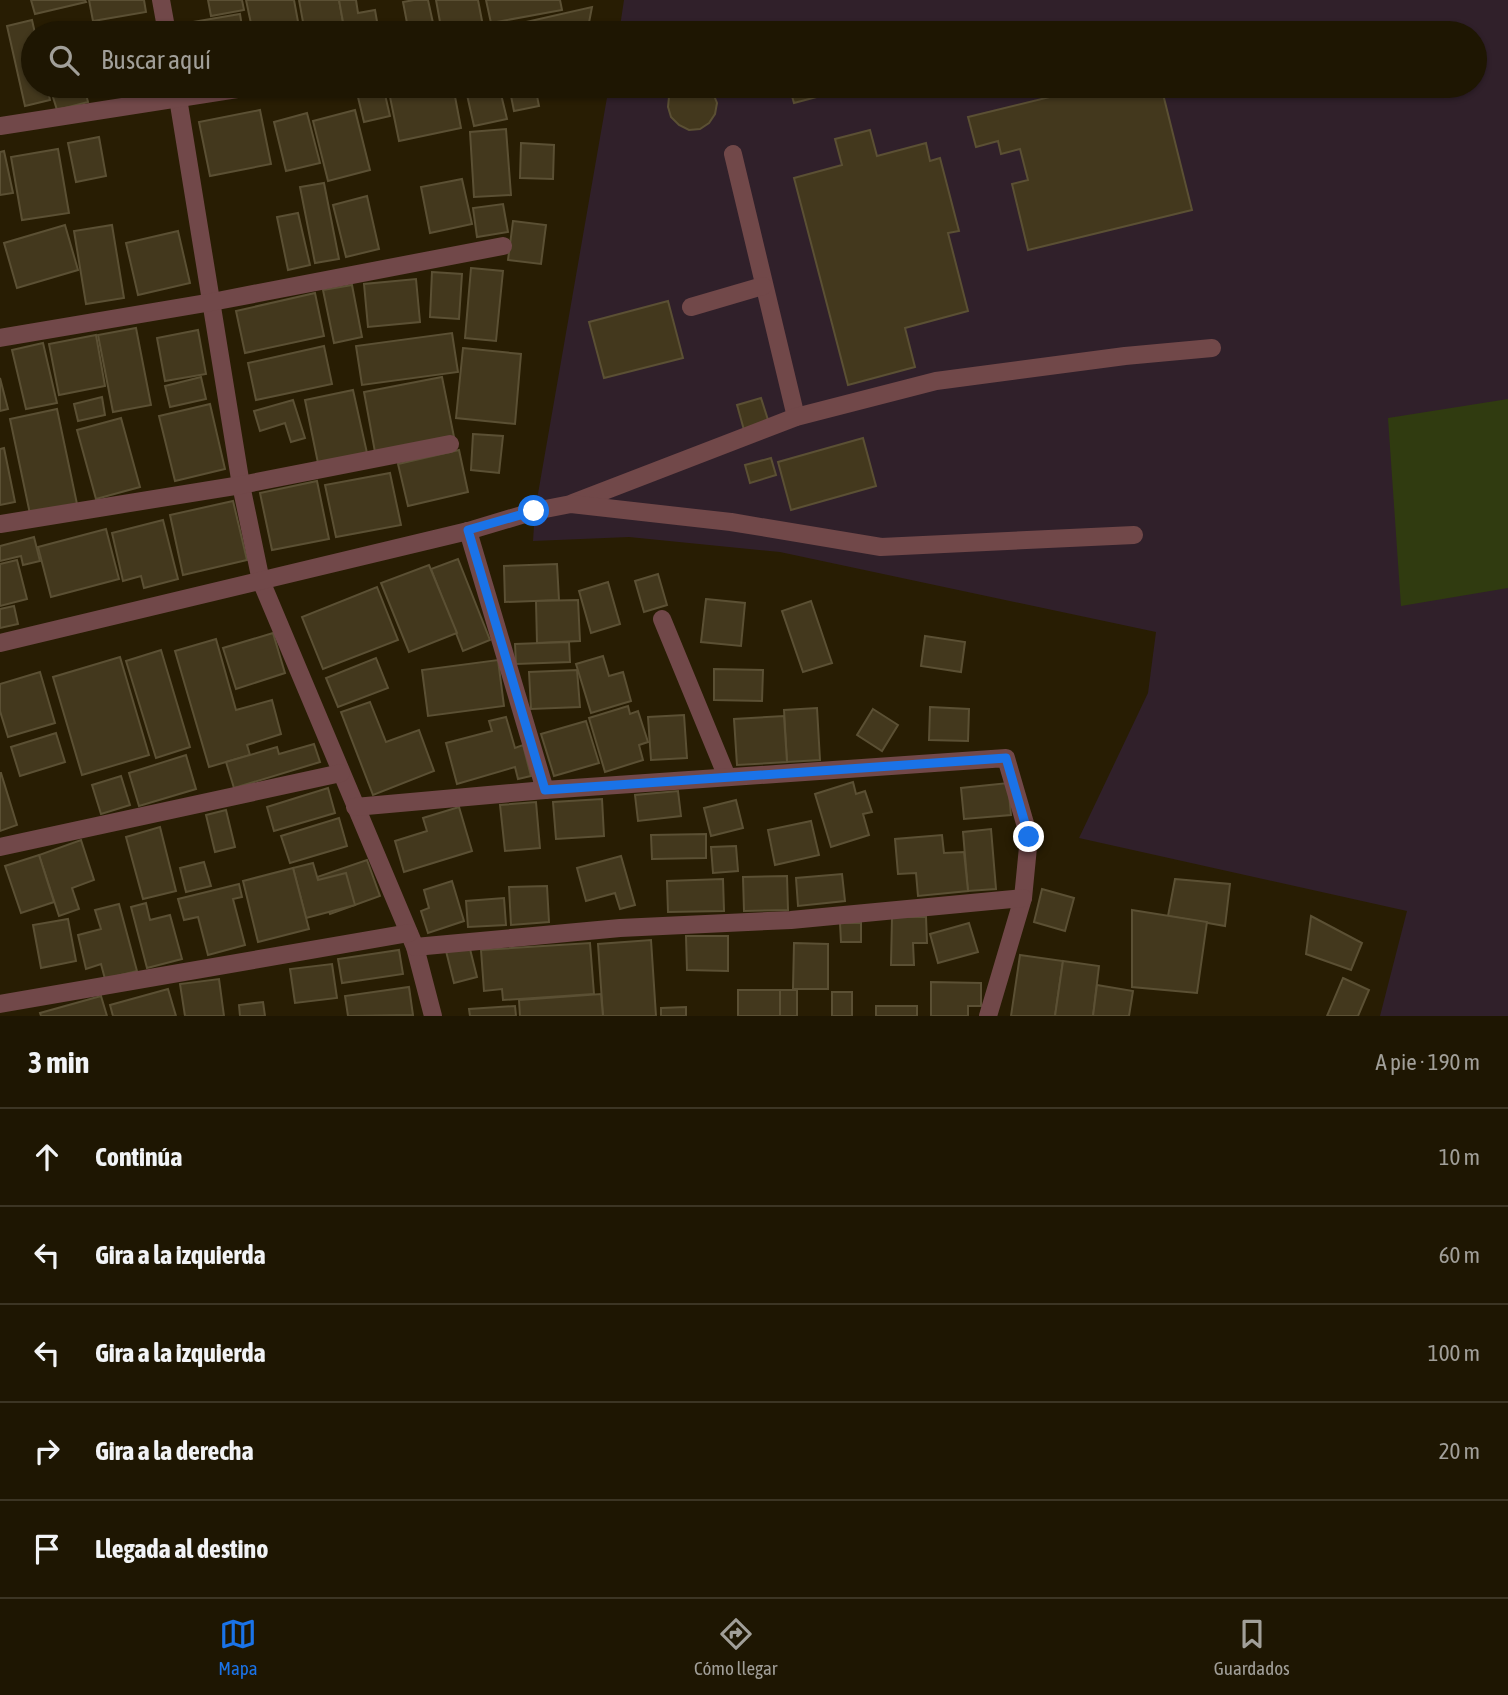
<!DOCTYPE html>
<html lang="es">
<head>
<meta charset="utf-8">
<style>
  :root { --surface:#1e1602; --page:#2b2311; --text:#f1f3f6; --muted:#a19f99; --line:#3c3524; --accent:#1a73e8 }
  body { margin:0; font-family:"Asap Condensed",sans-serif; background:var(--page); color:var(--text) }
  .stop { position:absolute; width:21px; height:21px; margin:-16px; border:5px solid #1a73e8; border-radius:50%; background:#fff }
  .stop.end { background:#1a73e8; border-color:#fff; box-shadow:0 2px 7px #0008 }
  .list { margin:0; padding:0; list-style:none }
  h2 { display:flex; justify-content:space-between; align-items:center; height:91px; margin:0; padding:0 28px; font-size:30px }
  h2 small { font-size:23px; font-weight:400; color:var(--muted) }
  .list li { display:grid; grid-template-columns:46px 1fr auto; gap:21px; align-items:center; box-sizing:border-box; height:98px; padding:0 28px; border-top:2px solid var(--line) }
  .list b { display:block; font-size:26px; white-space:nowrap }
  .list em { font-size:23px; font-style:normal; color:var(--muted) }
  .icon { flex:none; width:38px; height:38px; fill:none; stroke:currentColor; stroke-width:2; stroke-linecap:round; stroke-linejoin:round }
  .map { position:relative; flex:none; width:1508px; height:1016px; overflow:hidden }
  .search { position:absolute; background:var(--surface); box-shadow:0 2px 5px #0004; left:21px; right:21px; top:21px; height:77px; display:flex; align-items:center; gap:18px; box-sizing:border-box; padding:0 24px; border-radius:38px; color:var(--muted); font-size:26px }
  .sheet { height:581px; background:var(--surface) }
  nav { display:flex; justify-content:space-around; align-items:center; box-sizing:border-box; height:98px; border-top:2px solid var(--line); background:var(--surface); font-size:19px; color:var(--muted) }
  nav a { display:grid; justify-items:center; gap:4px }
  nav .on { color:var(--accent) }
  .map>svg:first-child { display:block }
  .industrial { fill:#30202a }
  .green { fill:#303b10 }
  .building { fill:#43381d; stroke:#5b5034; stroke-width:2 }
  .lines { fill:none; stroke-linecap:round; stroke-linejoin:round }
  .street { stroke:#714849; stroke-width:18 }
  .route { stroke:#1a73e8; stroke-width:9 }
</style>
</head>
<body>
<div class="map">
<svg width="1508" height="1016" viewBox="0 0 1508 1016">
  <rect width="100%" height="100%" fill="#281d03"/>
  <polygon class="industrial" points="624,0 1508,0 1508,1016 1380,1016 1407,911 1079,838 1148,693 1156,632 780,552 629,537 533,541 535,511 609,86 1475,86 1475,33 619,33"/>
  <polygon class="green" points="1508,399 1508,588 1401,606 1388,418"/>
  <g class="building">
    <polygon points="31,0 85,0 86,2 35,14"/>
    <polygon points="89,0 144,0 146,12 93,21"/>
    <polygon points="208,0 242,0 244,10 211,16"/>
    <polygon points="246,0 294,0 299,27 267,33 253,33"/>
    <polygon points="299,0 339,0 345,33 305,33"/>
    <polygon points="339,0 356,0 358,13 375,10 379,33 345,33"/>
    <polygon points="414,0 428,0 433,23 408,28 403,2"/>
    <polygon points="436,0 478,0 483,26 442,33"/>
    <polygon points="486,0 560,0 562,10 491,23"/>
    <polygon points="592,7 587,33 528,33 526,22"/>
    <polygon points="240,14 243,33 183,33 181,24"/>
    <polygon points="32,20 35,33 33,33 33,86 47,86 50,100 25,106 7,26"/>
    <polygon points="148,25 149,33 99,33"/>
    <polygon points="84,86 88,102 57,110 52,94"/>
    <polygon points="373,86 383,86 390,116 364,122 356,89"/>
    <polygon points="424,86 453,86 461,128 399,141 389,92"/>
    <polygon points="465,86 499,86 507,119 474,126"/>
    <polygon points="509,86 535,86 539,106 514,111"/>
    <polygon points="678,86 707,86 713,93 717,103 715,114 709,123 700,129 689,130 679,125 671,117 668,107 669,97 675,87"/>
    <polygon points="789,86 858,86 794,103"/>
    <polygon points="1095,86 1161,86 1192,210 1028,250 1012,184 1028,180 1020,149 1001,154 998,141 976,147 968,117"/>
    <polygon points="260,110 271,164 210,176 199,122"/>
    <polygon points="355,110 370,170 328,181 313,121"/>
    <polygon points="307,113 320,163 286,171 274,122"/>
    <polygon points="506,129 511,195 474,197 470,132"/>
    <polygon points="870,130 877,156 926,143 930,161 940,158 959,231 948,233 968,311 905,328 915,367 848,385 794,178 842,165 835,139"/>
    <polygon points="99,137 106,176 76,182 68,143"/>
    <polygon points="521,143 554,145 553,179 520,178"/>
    <polygon points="58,149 69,213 22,220 11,157"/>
    <polygon points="4,151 13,193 0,195 0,152"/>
    <polygon points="462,179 472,224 430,233 421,187"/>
    <polygon points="324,183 339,259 315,263 300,187"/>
    <polygon points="367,196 379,249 346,257 333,205"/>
    <polygon points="503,204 508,232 477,237 473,208"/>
    <polygon points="298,213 310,265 288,270 277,217"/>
    <polygon points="513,221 546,225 541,264 508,260"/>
    <polygon points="65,225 78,270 17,288 4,243"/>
    <polygon points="112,225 124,298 86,304 74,231"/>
    <polygon points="178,231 190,283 138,295 126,243"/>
    <polygon points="471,268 503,271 496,341 465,338"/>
    <polygon points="432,272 462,274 459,319 430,317"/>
    <polygon points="416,279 420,322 368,327 364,284"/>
    <polygon points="352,285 362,337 334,343 323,290"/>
    <polygon points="315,293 324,336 245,353 236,311"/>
    <polygon points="668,301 683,358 604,378 589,322"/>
    <polygon points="136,328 151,405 113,412 98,335"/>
    <polygon points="198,330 206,374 165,381 157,338"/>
    <polygon points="452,333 458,372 362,385 356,346"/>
    <polygon points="96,335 105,386 59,395 49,344"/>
    <polygon points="43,343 57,403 26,409 12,350"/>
    <polygon points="324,346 332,384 256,400 248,363"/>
    <polygon points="463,348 521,354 515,424 456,418"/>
    <polygon points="201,377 206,399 170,407 165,386"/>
    <polygon points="442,377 454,437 375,452 364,392"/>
    <polygon points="0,378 8,409 0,411"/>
    <polygon points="353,390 367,453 318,463 305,400"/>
    <polygon points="102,397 105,415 78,421 74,404"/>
    <polygon points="761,398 769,423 744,430 737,405"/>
    <polygon points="293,400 305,438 291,442 285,423 260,431 254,411"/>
    <polygon points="210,404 225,469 175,481 159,416"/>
    <polygon points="57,409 77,504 30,514 10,419"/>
    <polygon points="121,418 140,487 96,499 77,430"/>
    <polygon points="473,434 503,436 499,473 471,470"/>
    <polygon points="863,438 876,486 791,510 778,462"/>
    <polygon points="4,448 15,502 0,505 0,449"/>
    <polygon points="459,450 468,492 408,506 398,464"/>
    <polygon points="771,458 776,475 750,483 745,465"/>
    <polygon points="390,473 401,525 336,537 325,485"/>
    <polygon points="317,481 329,539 272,550 260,493"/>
    <polygon points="233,501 247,560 183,575 170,515"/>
    <polygon points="163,520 178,579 144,588 141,576 123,581 112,533"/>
    <polygon points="106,529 119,579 51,597 38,547"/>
    <polygon points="34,537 40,561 23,565 21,556 0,561 0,546"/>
    <polygon points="458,559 490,640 463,651 431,569"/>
    <polygon points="17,560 27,599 0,606 0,564"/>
    <polygon points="557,564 559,600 505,602 504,566"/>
    <polygon points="429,565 457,633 409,652 381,583"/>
    <polygon points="658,574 667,605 644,612 635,581"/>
    <polygon points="608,582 620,624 591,633 579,591"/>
    <polygon points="377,587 398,640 323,669 302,617"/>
    <polygon points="706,599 745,603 741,646 701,642"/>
    <polygon points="578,600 580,641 537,643 536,601"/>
    <polygon points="811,601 832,663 803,672 782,611"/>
    <polygon points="14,606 18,624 0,628 0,609"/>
    <polygon points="273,633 285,673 236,689 223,648"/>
    <polygon points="925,636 965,642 961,672 921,666"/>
    <polygon points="216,639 236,710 272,700 281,734 247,745 250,755 209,767 175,651"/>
    <polygon points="569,642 570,662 516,664 515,644"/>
    <polygon points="161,650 190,747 156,758 126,661"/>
    <polygon points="603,656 609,676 623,672 631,701 591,713 576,664"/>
    <polygon points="120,657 149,755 82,775 53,677"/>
    <polygon points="376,658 388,688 338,707 326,678"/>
    <polygon points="498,660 504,706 428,716 422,670"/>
    <polygon points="714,669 763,670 762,701 714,700"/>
    <polygon points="577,670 580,707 531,709 529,672"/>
    <polygon points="40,672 55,723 8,737 0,711 0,684"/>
    <polygon points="370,702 386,742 419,730 434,771 373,795 341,712"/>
    <polygon points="628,706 630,714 638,711 648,742 639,745 643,760 605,772 589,718"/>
    <polygon points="930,707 969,709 968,741 929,740"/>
    <polygon points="817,708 820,760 787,762 784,710"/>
    <polygon points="873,709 898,725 882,751 857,735"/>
    <polygon points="684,715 687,758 651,760 648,717"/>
    <polygon points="784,716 787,762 737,765 734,719"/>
    <polygon points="506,717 515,748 523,745 531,776 518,779 515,767 457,784 446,743 492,731 489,721"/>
    <polygon points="586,721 599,763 554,776 541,734"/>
    <polygon points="56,733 65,762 20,776 11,747"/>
    <polygon points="314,744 320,762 234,788 226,762 277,747 279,754"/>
    <polygon points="186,755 196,789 139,806 129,773"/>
    <polygon points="0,773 1,773 17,825 0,831"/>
    <polygon points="121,776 130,805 101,814 92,785"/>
    <polygon points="853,782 856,794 865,791 872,812 863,814 869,835 831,847 815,794"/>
    <polygon points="1008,783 1011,815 964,819 961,788"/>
    <polygon points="328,788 335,813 274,831 267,807"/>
    <polygon points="678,791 681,816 638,821 635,795"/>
    <polygon points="602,799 604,836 556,839 553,802"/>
    <polygon points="736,800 743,828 711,836 704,808"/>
    <polygon points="536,802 540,848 505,851 500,805"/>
    <polygon points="459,807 472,851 404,872 395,841 427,831 423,818"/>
    <polygon points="226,810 235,847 215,852 206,815"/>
    <polygon points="339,818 347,846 290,863 281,836"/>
    <polygon points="811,821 819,855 775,865 768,830"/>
    <polygon points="160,827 176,891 143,899 126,837"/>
    <polygon points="991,829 996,889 968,891 963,832"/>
    <polygon points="706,834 706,858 652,859 651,835"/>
    <polygon points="942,835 944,853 964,852 968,891 918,896 916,873 898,874 895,839"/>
    <polygon points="81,840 94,880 72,888 79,909 59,916 39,855"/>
    <polygon points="736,846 738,871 713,873 711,847"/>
    <polygon points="39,855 54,902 21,913 5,866"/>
    <polygon points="621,856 635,905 620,909 615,893 586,901 577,868"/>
    <polygon points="367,860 380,896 330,914 317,877"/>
    <polygon points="204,862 211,886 186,892 180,868"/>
    <polygon points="313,863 318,880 346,873 355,905 306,918 293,868"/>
    <polygon points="293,868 309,929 258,942 243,881"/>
    <polygon points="842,874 845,901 798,906 796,878"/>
    <polygon points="787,876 788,910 744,911 743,877"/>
    <polygon points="723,879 724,911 668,912 667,881"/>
    <polygon points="1175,879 1230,884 1225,926 1168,916"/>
    <polygon points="452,881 464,921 428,933 421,911 429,908 424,890"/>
    <polygon points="239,884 242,897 233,899 245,945 208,955 198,917 184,920 178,899"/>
    <polygon points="547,886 549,922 511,925 509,887"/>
    <polygon points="1042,889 1074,898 1065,931 1034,922"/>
    <polygon points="504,898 506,925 468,927 466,901"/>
    <polygon points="146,903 150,920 170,915 182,959 147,968 131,907"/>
    <polygon points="119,904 137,971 105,979 101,964 86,969 78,935 101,929 95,910"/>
    <polygon points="1132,910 1207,922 1197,993 1132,987"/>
    <polygon points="1311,916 1362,943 1351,970 1306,954"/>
    <polygon points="892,917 926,917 927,943 913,943 914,965 891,965"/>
    <polygon points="68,919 76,961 41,968 33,925"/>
    <polygon points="840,923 861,923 861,942 841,942"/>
    <polygon points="969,923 978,952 938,963 930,934"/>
    <polygon points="686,936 728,936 728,971 687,970"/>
    <polygon points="651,940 656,1016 603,1016 598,944"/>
    <polygon points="590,943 594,994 503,1000 502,989 484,991 481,950"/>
    <polygon points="794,943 828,944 828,989 793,989"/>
    <polygon points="469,945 477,977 454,983 446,951"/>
    <polygon points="399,950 403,974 342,983 338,959"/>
    <polygon points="1020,955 1063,961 1055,1016 1011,1016"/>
    <polygon points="1063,961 1099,966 1093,1016 1055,1016"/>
    <polygon points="332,964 337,998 295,1003 290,969"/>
    <polygon points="1343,978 1369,990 1358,1016 1327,1016"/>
    <polygon points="219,979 224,1016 185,1016 180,984"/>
    <polygon points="931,982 981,983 981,1006 968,1006 968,1016 931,1016"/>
    <polygon points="1097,985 1133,991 1129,1016 1093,1016"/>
    <polygon points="409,987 413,1015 348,1016 345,996"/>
    <polygon points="168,989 176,1016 113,1016 110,1005"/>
    <rect x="738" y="990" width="42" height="26"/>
    <rect x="780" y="990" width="17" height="26"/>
    <rect x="832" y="992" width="20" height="24"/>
    <polygon points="601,994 603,1016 520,1016 519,1000"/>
    <polygon points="101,996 107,1016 41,1016 40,1013"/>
    <polygon points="263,1002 265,1016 240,1016 239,1005"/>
    <polygon points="515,1006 516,1016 470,1016 469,1009"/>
    <rect x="876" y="1006" width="41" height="10"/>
    <polygon points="686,1007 686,1016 661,1016 661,1008"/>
  </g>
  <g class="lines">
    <g class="street">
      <polyline points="161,0 167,33"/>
      <polyline points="176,86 241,485 261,581 415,947 433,1016"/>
      <polyline points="0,126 257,86"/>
      <polyline points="733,154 796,417"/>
      <polyline points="691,307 763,286"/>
      <polyline points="0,338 212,302 503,246"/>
      <polyline points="573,503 796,417 936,381 1125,356 1212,348"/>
      <polyline points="0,524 241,485 450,444"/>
      <polyline points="468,531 545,790"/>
      <polyline points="662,619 727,777"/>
      <polyline points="0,643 468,531 535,511 571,504 731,522 881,547 1134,535"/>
      <polyline points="355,807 545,790 1006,758 1029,837 1023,898 988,1016"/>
      <polyline points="0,847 341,773"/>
      <polyline points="415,947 620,928 791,920 1023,898"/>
      <polyline points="0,1004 409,933"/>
    </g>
  </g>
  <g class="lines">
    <polyline class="route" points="534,511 468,530 545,790 1006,758 1029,837"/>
  </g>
</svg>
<div class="stop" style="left:534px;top:511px"></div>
<div class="stop end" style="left:1029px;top:837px"></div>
<div class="search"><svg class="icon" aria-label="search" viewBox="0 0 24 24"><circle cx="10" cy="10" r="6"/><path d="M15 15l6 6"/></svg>Buscar aquí</div>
</div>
<section class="sheet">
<h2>3 min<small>A pie · 190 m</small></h2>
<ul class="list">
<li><svg class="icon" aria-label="ahead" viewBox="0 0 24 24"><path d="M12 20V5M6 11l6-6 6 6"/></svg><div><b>Continúa</b></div><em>10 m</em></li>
<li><svg class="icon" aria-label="left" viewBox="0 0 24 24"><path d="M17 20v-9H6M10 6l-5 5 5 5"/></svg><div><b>Gira a la izquierda</b></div><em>60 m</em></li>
<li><svg class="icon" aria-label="left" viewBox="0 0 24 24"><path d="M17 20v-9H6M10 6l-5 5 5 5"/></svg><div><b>Gira a la izquierda</b></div><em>100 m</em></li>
<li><svg class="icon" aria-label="right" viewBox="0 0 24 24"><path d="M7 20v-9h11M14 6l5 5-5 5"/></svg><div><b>Gira a la derecha</b></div><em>20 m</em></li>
<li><svg class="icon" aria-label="arrive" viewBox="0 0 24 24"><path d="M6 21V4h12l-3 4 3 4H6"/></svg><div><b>Llegada al destino</b></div></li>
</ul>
</section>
<nav>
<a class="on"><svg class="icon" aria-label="map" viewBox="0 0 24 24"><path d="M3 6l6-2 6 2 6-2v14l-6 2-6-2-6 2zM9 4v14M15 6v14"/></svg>Mapa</a>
<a><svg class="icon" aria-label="directions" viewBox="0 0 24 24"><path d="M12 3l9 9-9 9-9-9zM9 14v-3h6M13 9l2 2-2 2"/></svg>Cómo llegar</a>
<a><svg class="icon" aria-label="saved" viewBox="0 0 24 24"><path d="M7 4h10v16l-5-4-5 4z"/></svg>Guardados</a>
</nav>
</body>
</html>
